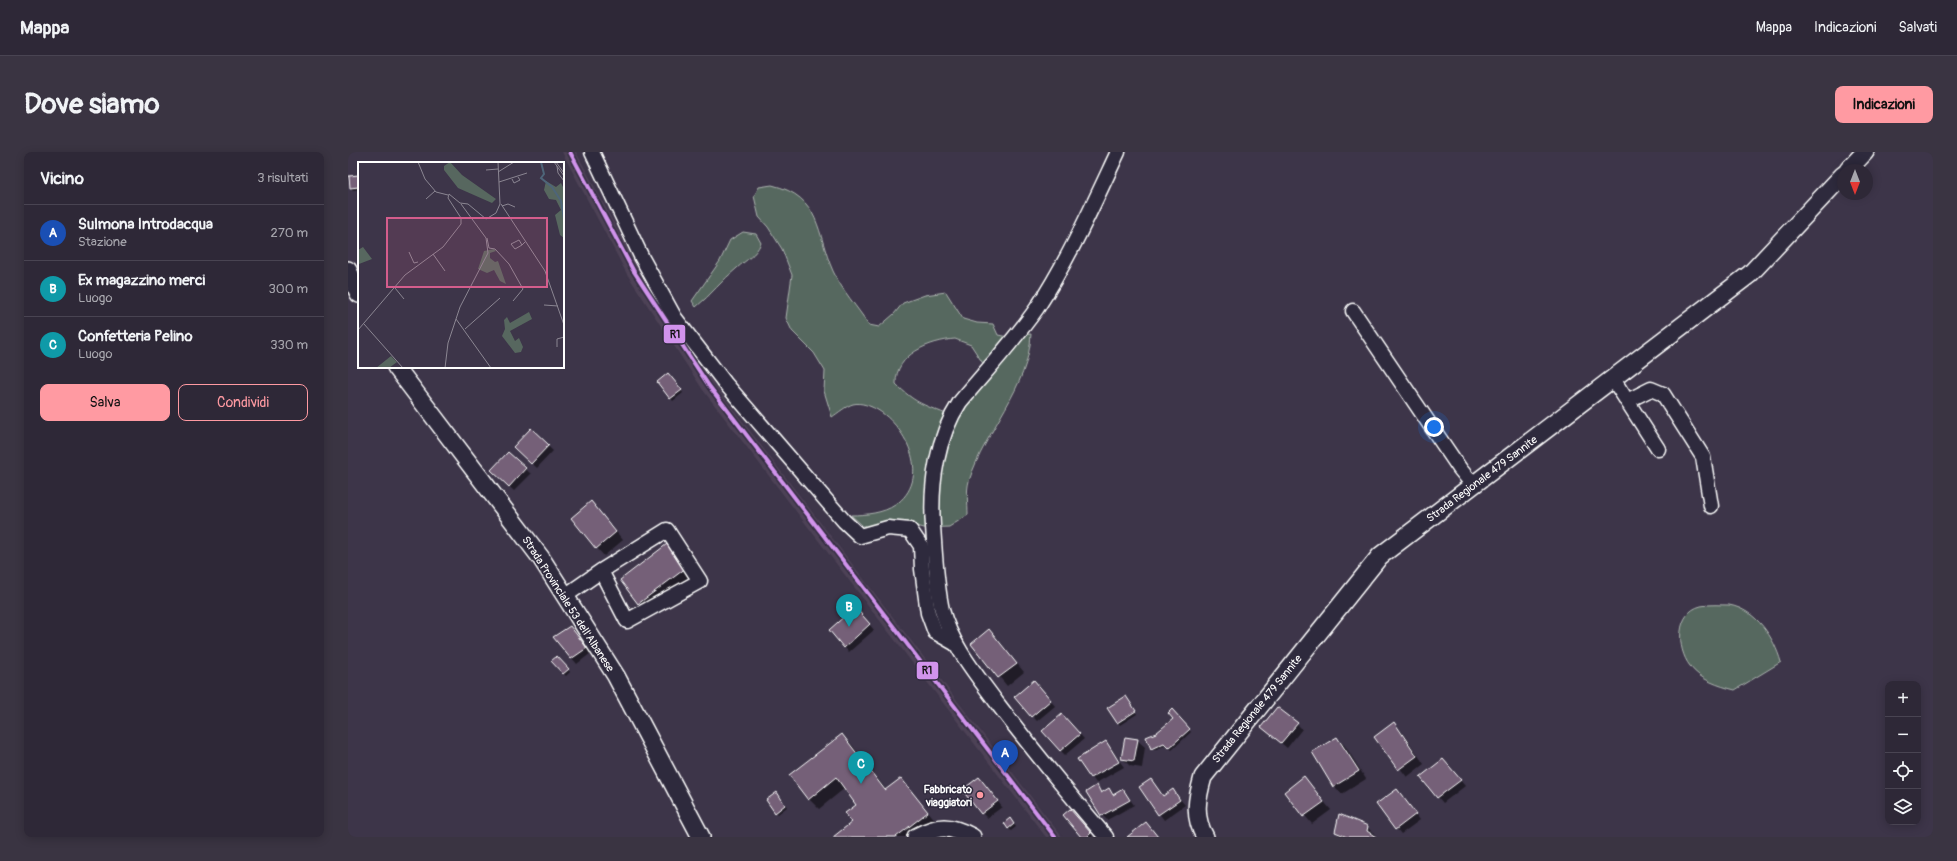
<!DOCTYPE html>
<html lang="it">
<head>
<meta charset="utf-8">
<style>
  :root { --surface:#2e2837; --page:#3a3442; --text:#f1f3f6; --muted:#a7a6ad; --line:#494452; --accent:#ff9aa2 }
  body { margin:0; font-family:Pangolin,sans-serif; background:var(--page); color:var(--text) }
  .controls { position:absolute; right:12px; bottom:12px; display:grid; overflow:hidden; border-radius:8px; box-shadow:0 2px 10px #0003 }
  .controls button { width:36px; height:36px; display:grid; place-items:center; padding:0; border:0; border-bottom:1px solid var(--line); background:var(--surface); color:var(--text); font:20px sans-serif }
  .compass { position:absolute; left:1489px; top:12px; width:36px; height:36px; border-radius:50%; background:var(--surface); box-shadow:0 2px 10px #0003; rotate:180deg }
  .you { position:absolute; left:1086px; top:275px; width:14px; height:14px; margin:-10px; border:3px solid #fff; border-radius:50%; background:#1a73e8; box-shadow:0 0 0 6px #1a73e833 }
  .badge { display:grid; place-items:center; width:26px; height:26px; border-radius:50%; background:var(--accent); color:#fff; font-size:13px; font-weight:700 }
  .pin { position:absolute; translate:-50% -33px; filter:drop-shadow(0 1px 2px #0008) }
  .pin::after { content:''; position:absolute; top:21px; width:14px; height:12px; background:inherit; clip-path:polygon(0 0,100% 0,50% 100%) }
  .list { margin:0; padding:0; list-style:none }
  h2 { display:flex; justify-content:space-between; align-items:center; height:52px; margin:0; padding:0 16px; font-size:17px }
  h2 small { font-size:13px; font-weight:400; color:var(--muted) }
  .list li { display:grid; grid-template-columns:26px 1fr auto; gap:12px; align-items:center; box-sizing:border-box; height:56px; padding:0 16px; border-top:1px solid var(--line) }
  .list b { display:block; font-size:15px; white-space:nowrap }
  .list p { margin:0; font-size:13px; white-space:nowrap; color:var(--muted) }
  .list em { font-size:13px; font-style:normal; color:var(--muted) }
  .actions { display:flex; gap:8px; padding:12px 16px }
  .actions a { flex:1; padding:9px 0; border:1px solid var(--accent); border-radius:8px; text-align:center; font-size:14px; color:var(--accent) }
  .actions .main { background:var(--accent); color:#111 }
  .icon { flex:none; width:22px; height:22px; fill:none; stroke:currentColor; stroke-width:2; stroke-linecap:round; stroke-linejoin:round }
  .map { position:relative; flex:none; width:1585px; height:685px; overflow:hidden; border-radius:8px }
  header { display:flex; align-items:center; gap:24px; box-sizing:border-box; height:56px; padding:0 20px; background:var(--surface); border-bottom:1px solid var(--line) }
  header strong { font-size:19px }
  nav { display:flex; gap:22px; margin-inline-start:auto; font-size:14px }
  .intro { display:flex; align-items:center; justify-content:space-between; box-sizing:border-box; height:96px; padding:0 24px }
  h1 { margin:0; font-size:28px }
  .button { padding:10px 18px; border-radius:8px; background:var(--accent); color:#111; font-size:14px; font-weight:700 }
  main { display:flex; gap:24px; padding:0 24px }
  aside { flex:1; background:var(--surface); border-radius:8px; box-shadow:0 2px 10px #0003 }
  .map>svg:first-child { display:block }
  .built { fill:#4e4257 }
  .green { fill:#57675f; stroke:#abb3af; fill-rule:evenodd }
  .shadow { fill:#0007 }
  .building { fill:#746078; stroke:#fff }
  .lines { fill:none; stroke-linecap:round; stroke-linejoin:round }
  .minor-casing { stroke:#fff; stroke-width:17 }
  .major-casing { stroke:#fff; stroke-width:20 }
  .minor { stroke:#2f2a3d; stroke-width:14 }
  .major { stroke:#2f2a3d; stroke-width:17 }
  .rail-1-casing { stroke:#2f2a3d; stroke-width:7 }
  .rail-1 { stroke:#d193ec; stroke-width:4 }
  .poi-dot { fill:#ff9aa2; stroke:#2f2a3d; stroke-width:1.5 }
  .labels { text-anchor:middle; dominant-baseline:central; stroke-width:3; stroke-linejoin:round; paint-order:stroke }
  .street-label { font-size:11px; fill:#fff; stroke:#2f2a3d }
  .poi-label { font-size:11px; font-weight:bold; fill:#fff; stroke:#2f2a3d; text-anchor:end }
  .inset-river { fill:none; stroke:#4e6579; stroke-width:2 }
  .inset-road { fill:none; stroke:#8b8692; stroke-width:1 }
  .view { fill:#d45d8c; fill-opacity:0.15; stroke:#d45d8c; stroke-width:2 }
  .inset-edge { fill:none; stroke:#fff; stroke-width:2 }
  .line-badge { stroke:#2f2a3d; stroke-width:1.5 }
  .pale-badge-label { font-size:11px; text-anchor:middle; font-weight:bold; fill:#111 }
</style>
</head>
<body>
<header>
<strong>Mappa</strong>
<nav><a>Mappa</a><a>Indicazioni</a><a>Salvati</a></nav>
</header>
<div class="intro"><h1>Dove siamo</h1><a class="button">Indicazioni</a></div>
<main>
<aside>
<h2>Vicino<small>3 risultati</small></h2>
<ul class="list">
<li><span class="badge" style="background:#1a4fb4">A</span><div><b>Sulmona Introdacqua</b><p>Stazione</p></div><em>270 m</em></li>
<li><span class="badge" style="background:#0f9aa8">B</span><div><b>Ex magazzino merci</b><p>Luogo</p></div><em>300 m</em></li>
<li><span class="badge" style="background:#0f9aa8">C</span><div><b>Confetteria Pelino</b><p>Luogo</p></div><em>330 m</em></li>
</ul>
<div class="actions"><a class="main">Salva</a><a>Condividi</a></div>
</aside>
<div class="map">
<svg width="1585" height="685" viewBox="0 0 1585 685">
  <rect width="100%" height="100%" fill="#3d3549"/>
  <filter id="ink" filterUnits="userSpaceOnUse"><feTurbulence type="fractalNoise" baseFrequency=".025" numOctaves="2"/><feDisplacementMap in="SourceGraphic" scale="8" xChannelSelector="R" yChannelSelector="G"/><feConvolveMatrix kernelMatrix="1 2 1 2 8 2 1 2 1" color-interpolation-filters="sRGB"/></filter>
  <g filter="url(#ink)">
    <polygon class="built" points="214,0 228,0 290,116 365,231 714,685 698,685 355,238 279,122"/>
    <g class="green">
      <path d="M424,33C474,45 468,81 485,119C493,137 510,156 521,173L531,175L546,162L555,151L577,143L598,140L615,167L629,171L645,172L650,183L660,185L683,182C681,236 637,278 621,329C618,339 620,352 620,363L601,375L576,376L558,371L524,376L515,374L503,363C517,363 536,361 547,353C584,328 560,275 528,257C522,254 513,250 505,252C498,254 490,261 484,265L476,239L477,219L466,201L444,179L438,166L444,123L434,97L420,75L411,65L406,44L411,35ZM607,187L623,193L636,213L598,262C574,252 567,251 548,232C547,202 582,189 607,187Z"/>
      <path d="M395,80L408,82L413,91C407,104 399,107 389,116C374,128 363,143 348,155L344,149L372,109L382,88Z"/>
      <path d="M1381,453C1409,458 1426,486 1433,510L1387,538C1371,534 1352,528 1342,514C1328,496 1328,460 1353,454C1362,452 1372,453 1381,453Z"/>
    </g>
    <g class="shadow">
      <polygon points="11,24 11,37 5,38 3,36"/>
      <polygon points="322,224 335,241 325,249 310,230"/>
      <polygon points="183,278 205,299 189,316 172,300"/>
      <polygon points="160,301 183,322 166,339 149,323"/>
      <polygon points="243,350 275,388 256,404 249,396"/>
      <polygon points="319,393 345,424 299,460 273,428"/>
      <polygon points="512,461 526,478 501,500 496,495"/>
      <polygon points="641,478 676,520 659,534 624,492"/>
      <polygon points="227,480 243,501 229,512 206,485"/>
      <polygon points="209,505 222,520 218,524 204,509"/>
      <polygon points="691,535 707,554 689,569 667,546"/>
      <polygon points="780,548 789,562 772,573 760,556"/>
      <polygon points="824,558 843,580 824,598 819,593 806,598 804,596 827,567"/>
      <polygon points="719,568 736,587 717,603 712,598"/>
      <polygon points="949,572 954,577 939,596 914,575"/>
      <polygon points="1046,572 1053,579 1076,612 1059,625 1028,586"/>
      <polygon points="494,583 504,593 539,639 553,628 590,671 572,685 487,685 505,670 510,653 497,636 471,657 461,647"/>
      <polygon points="989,586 997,594 1018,627 994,642 986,634"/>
      <polygon points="789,588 797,595 794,616 782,614 774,606"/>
      <polygon points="758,591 776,615 748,631 731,607"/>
      <polygon points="1100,614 1117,634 1095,651 1073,625"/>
      <polygon points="956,626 983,658 964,672 937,640"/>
      <polygon points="803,628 816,645 825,639 837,653 816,668 792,636"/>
      <polygon points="636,631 654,655 639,666 634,661"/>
      <polygon points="748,635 754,641 761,637 766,643 775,638 786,653 759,668 754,663"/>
      <polygon points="1054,643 1072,668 1053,682 1029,652"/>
      <polygon points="431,644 439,655 430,662 428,660"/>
      <polygon points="722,658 745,684 744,685 734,685"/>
      <polygon points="664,670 668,675 663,679 657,671"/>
      <polygon points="1019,675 1027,683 1027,685 993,685 988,680"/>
    </g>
    <g class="building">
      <polygon points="11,23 11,35 2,36 1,24"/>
      <polygon points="320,221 334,238 322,247 309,230"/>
      <polygon points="183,276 201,293 183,312 165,295"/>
      <polygon points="160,300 178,316 161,335 143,318"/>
      <polygon points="243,349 268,380 248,397 223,366"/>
      <polygon points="319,392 338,416 290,452 272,428"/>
      <polygon points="507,455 522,472 496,496 481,478"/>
      <polygon points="222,474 239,496 223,507 205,485"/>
      <polygon points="641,477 669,512 650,526 623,492"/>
      <polygon points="209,504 221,517 215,522 203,509"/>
      <polygon points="686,528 703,548 683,565 666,545"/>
      <polygon points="778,544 788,559 769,571 759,556"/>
      <polygon points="929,555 950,571 933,591 913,575"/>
      <polygon points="824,557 842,577 821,596 816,591 803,597 798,585 808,581 825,567 820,561"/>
      <polygon points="714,562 732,582 712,599 694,579"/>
      <polygon points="1046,570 1069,604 1050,618 1026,585"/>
      <polygon points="494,582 537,638 553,626 580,660 548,685 485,685 504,670 497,661 508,653 488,625 460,648 441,623"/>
      <polygon points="777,585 790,587 786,609 773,607"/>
      <polygon points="989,585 1011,619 985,635 964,600"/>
      <polygon points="758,589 771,610 742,626 729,607"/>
      <polygon points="1095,607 1113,628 1089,646 1072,625"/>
      <polygon points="956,624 976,650 955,665 936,640"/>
      <polygon points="631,625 650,649 633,662 614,638"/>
      <polygon points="803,627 815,644 825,637 832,648 810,663 791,635"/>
      <polygon points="749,633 753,641 761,636 765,643 775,637 782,648 753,664 738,640"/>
      <polygon points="1049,637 1068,662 1047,678 1028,652"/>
      <polygon points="429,640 437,653 427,661 418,648"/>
      <polygon points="722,657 743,681 739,685 733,685 715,663"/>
      <polygon points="991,662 1020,674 1019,679 1028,685 999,685 987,680"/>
      <polygon points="662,666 666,672 660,677 656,671"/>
      <polygon points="798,670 810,685 779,685"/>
    </g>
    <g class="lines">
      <g class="minor-casing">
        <g id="minor">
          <polyline points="244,0 294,106 327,166 377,231 496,369 512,384 540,376 562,378 573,394 574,417 580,461 587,480 608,492"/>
          <polyline points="1005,159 1112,317 1125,333"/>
          <polyline points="1265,227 1310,297"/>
          <polyline points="1279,249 1303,237 1315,242 1355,305 1363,354"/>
          <polyline points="217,444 253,419 319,378 352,429 279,469 253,419"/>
          <path d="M758,685C720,641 684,597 649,551C628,522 604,494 594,458C588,431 587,402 585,374C582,332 589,285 612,250C638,219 666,189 689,156C721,107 745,53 770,0"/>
        </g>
      </g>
      <g class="major-casing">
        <g id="major">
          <polyline points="1500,18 1517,0"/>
          <polyline points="0,118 11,142"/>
          <polyline points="48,215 193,406 268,524 353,685"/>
          <path d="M568,685C591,673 601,673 624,685"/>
          <path d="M857,685C845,664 849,646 855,625L1032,404L1402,122L1495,23"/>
        </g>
      </g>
      <use href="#minor" class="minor"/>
      <use href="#major" class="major"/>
      <g class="rail-1-casing">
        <polyline id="rail-1" points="222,0 285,118 361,234 707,685"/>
      </g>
      <use href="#rail-1" class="rail-1"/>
    </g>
  </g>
  <circle class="poi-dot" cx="632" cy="643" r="4"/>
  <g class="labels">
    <g class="street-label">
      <text transform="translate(1134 327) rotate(-37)">Strada Regionale 479 Sannite</text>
      <text transform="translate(220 452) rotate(57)">Strada Provinciale 53 dell'Albanese</text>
      <text transform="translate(909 557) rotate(-51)">Strada Regionale 479 Sannite</text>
    </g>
    <g class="poi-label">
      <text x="624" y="637">Fabbricato<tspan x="624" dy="13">viaggiatori</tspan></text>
    </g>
  </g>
  <g transform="translate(10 10)">
    <rect width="206" height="206" fill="#3d3549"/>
    <path d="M92,0L104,13L138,37L134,41L100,26L86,8V4ZM188,19L198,25L203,21L206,27V76L202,73L197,53L203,48L198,38L191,37L186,28ZM5,85L14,97L1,102L0,88ZM136,87L138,89L132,91V96L137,100L140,99L148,122L142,119L136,108L129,111L120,107L126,89ZM171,150L174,157L152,169L157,179L161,176L165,185L163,190L157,191L144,174L147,167L146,158L149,155L152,161ZM33,194L39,200L31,206H18Z" fill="#57675f"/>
    <path class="inset-river" d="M183,0L186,12L183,16L194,25L203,39L206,57"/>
    <path class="inset-road" d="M60,0L67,17L78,30L90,33M196,0L206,14M198,0L206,11M199,4L200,11L206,19M128,8L140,7M140,10L156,0M154,17L156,21L162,18L160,15M141,20L169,11M68,37L77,29M143,42L187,109L206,163M144,44L150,42L157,45M129,76L131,86L137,87L151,102L165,127L155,139M164,83L161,78L153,82L157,87L164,83L167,80M51,90L56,101L60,100M75,92L87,109M37,126L46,137M186,143L200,144M98,157L133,206M6,162L45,206M107,167L142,136M0,168L47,113L85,85L103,62V56L90,36L91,32L102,41L110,42L128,57L138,51L142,42L140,0M199,185V177L206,175M87,206L90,181L102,145L130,91L128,76L103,42"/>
    <path class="view" d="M29,56H189V125H29Z"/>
    <rect width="206" height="206" class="inset-edge"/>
  </g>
  <g class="line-badge">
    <rect x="315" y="172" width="23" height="20" rx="4" fill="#d193ec"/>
    <rect x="568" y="509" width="23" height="19" rx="4" fill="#d193ec"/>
  </g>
  <g class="pale-badge-label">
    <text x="327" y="186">R1</text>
    <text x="579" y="522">R1</text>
  </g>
</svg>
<div class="controls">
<button>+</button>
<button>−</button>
<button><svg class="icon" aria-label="locate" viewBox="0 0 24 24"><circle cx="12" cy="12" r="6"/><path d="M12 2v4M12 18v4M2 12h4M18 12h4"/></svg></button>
<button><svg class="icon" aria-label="layers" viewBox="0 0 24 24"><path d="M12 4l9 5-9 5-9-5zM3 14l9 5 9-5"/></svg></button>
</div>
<svg class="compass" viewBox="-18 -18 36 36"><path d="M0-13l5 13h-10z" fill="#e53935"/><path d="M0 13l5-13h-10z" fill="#a7a6ad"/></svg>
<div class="you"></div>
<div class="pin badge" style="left:657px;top:621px;background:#1a4fb4">A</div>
<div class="pin badge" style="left:501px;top:475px;background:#0f9aa8">B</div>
<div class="pin badge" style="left:513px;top:632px;background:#0f9aa8">C</div>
</div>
</main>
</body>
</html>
